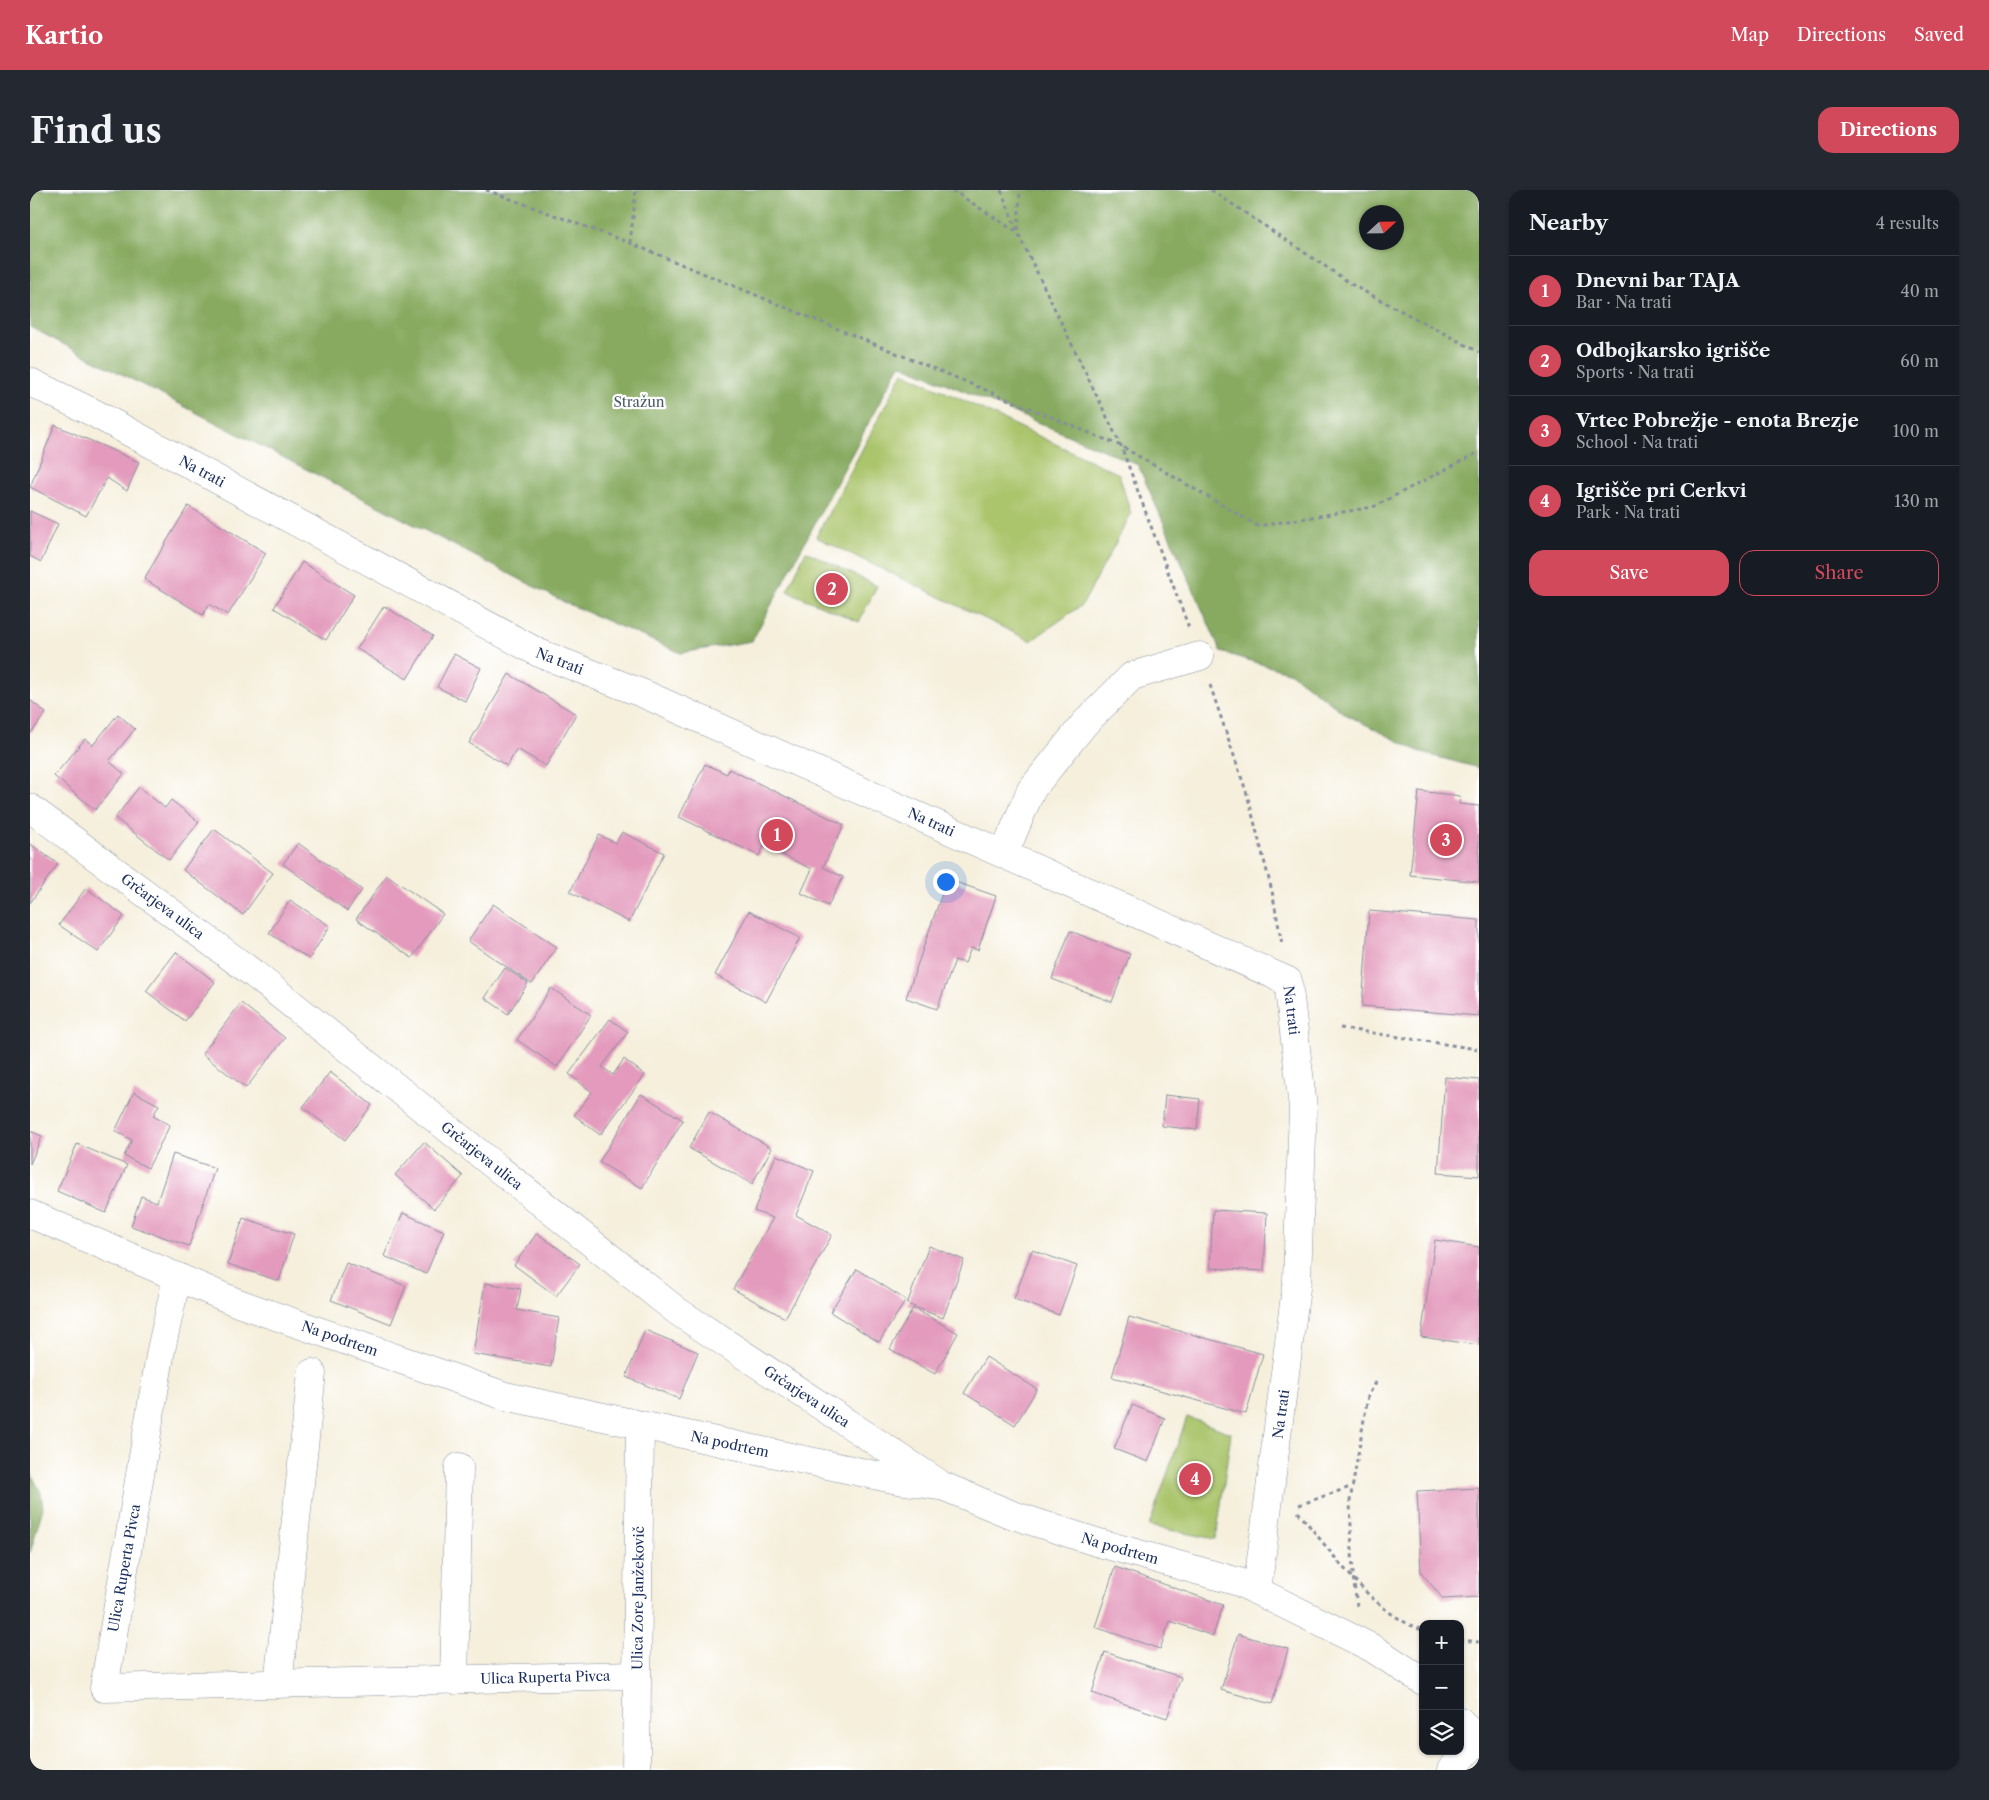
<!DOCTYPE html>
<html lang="en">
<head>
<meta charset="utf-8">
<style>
  :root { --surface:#171b24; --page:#242831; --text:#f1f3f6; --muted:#9ea1a6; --line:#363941; --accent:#d1495b }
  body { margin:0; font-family:"Libre Caslon Text",serif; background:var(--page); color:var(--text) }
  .controls { position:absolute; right:15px; bottom:15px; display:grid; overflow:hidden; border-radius:10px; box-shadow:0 1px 4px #0004 }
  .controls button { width:45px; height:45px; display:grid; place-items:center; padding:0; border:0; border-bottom:1px solid var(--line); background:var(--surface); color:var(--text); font:25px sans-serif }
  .compass { position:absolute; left:1329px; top:15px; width:45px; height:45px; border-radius:50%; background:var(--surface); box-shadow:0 1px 4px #0004; rotate:68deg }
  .you { position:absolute; left:915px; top:691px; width:18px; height:18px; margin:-12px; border:4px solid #fff; border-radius:50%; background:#1a73e8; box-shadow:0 0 0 8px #1a73e833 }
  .badge { display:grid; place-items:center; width:32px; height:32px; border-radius:50%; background:var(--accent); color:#fff; font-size:16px; font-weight:700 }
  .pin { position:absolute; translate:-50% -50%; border:2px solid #fff; box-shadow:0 1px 5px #0006 }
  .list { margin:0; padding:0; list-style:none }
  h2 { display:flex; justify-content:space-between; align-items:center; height:65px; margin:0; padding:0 20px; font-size:21px }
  h2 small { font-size:16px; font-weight:400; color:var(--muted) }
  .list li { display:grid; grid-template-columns:32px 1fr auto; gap:15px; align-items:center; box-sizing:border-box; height:70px; padding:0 20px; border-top:1px solid var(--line) }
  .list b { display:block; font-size:19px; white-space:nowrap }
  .list p { margin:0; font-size:16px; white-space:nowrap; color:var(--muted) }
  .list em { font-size:16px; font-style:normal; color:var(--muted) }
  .actions { display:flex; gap:10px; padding:15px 20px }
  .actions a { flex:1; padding:11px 0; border:1px solid var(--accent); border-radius:15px; text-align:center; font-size:18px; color:var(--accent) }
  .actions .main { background:var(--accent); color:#fff }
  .icon { flex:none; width:28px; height:28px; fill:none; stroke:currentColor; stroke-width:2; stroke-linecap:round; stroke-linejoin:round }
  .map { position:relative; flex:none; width:1449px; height:1580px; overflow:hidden; border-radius:15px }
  header { display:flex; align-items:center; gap:30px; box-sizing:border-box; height:70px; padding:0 25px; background:var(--accent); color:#fff }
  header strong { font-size:24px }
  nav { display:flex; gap:28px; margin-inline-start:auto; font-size:18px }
  .intro { display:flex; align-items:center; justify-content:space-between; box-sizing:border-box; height:120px; padding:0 30px }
  h1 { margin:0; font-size:35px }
  .button { padding:12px 22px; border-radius:15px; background:var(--accent); color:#fff; font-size:18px; font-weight:700 }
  main { display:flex; gap:30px; padding:0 30px }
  aside { flex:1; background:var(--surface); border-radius:15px; box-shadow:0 1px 4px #0004 }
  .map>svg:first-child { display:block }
  .green { fill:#aac56c; stroke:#627a65 }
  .forest { fill:#87aa60; stroke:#516c5f; fill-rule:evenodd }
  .building { fill:#e39abc }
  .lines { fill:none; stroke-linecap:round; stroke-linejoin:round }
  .street-casing { stroke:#888f9d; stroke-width:29 }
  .path { stroke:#888f9d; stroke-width:3; stroke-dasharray:4 4; stroke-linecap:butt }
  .street { stroke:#fff; stroke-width:28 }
  .labels { text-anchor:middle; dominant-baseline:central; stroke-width:4.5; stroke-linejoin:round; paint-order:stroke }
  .park-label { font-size:14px; fill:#465c62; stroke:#fff }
  .street-label { font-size:14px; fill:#1b2f5e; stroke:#fff }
</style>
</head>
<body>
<header>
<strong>Kartio</strong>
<nav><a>Map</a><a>Directions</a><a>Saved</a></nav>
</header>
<div class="intro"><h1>Find us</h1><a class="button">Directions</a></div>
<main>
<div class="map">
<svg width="1449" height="1580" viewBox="0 0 1449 1580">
  <rect width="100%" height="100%" fill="#fff"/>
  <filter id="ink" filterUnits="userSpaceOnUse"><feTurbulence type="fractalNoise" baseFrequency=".02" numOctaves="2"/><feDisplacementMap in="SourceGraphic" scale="10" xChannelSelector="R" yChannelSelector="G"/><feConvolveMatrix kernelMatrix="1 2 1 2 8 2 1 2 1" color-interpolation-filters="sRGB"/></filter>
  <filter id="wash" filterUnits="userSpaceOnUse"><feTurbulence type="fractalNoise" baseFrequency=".0096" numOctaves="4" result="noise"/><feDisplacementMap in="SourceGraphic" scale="20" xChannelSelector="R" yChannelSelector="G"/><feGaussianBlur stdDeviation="1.12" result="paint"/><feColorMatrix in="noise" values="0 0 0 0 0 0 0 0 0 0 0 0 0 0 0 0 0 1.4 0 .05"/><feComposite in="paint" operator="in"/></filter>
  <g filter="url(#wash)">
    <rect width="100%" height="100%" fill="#f5efdc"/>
    <g class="green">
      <polygon points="873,182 1089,284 1101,324 1053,414 1001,451 786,347"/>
      <polygon points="776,361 847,396 829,432 757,401"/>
      <polygon points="1157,1227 1201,1243 1186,1349 1119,1336"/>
    </g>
    <g class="forest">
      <path d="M0,0H1449V578L1392,563L1315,524L1261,483L1191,462L1108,275L870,174L722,451L651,463L536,413L0,137ZM1336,22H1366V52H1336Z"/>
      <polygon points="0,1281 11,1303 13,1318 0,1363"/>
    </g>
    <g id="blocks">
      <g class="building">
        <polygon points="25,235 109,272 97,301 77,288 56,326 0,297"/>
        <polygon points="158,316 236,363 198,425 179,414 173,425 114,389"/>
        <polygon points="0,321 28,334 11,372 0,366"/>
        <polygon points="272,372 324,405 296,450 244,418"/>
        <polygon points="354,416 403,446 377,489 327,459"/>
        <polygon points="424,464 451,478 435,511 407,497"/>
        <polygon points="479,484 546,524 516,576 487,559 477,576 439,553"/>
        <polygon points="0,510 16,523 0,544"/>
        <polygon points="88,524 105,539 79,571 94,584 65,620 24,586 55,549 63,555"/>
        <polygon points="675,574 697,584 699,579 814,635 793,677 813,687 798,716 771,703 782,679 734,656 729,666 649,627"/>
        <polygon points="109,597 135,618 141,610 169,632 139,670 85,628"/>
        <polygon points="1389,601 1430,606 1429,614 1449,616 1449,692 1380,685"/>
        <polygon points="184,639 243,683 213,725 153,680"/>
        <polygon points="592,642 634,663 599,732 540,702 569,645 586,653"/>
        <polygon points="268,653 332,700 317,721 253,674"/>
        <polygon points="0,654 28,674 0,713"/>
        <polygon points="357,685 413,724 382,768 326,729"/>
        <polygon points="917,689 966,706 948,760 941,758 935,773 925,770 907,819 876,808"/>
        <polygon points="56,698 94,726 68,762 29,735"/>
        <polygon points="260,710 300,736 279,769 239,743"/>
        <polygon points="463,714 527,757 502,794 438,751"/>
        <polygon points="719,721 770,748 736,812 685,785"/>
        <polygon points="1339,721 1449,730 1449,826 1332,816"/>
        <polygon points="1040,741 1100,764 1082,812 1022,789"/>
        <polygon points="146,762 185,792 155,831 116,801"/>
        <polygon points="475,778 498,793 478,824 455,808"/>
        <polygon points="521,798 561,825 527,877 487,850"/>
        <polygon points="211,813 255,848 216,898 172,864"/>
        <polygon points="580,829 598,842 572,877 583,885 594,869 615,885 570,945 544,925 562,902 539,884"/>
        <polygon points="300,882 342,915 315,950 273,917"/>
        <polygon points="1415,887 1449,890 1449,986 1408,983"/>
        <polygon points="104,902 129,915 123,926 140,935 118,978 94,966 102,950 85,941"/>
        <polygon points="611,904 653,930 612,998 569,972"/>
        <polygon points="1135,905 1170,909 1167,940 1132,936"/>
        <polygon points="679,922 742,958 722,994 659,958"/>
        <polygon points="0,941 12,946 0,974"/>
        <polygon points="394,952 433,986 404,1019 365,985"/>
        <polygon points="47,954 97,975 76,1023 27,1001"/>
        <polygon points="143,964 185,978 159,1056 101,1036 111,1006 127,1012"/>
        <polygon points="746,965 784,981 766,1025 802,1045 755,1128 703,1099 743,1028 724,1021"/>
        <polygon points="1183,1020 1237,1023 1234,1081 1180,1078"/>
        <polygon points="373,1023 414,1041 396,1084 354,1066"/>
        <polygon points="213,1028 264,1044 249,1091 198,1074"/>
        <polygon points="507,1043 550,1074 526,1106 484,1075"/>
        <polygon points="1405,1050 1449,1057 1449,1155 1391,1147"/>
        <polygon points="899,1056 934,1070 913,1128 877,1114"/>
        <polygon points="1002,1060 1047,1076 1029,1125 984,1109"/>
        <polygon points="316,1073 376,1096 361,1134 301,1110"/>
        <polygon points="827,1079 876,1110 849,1152 800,1122"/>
        <polygon points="455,1093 491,1099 487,1120 529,1128 521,1177 443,1164"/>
        <polygon points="883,1118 928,1143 905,1184 860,1159"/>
        <polygon points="1099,1127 1233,1164 1216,1224 1082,1187"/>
        <polygon points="615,1140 668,1162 649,1209 596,1187"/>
        <polygon points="956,1167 1007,1199 985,1235 934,1203"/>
        <polygon points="1102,1215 1135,1228 1118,1272 1084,1259"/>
        <polygon points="1449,1298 1449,1407 1413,1409 1391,1382 1387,1301"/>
        <polygon points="1085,1377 1193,1415 1183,1446 1140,1431 1130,1459 1065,1437"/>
        <polygon points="1208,1444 1258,1459 1242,1514 1191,1500"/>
        <polygon points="1075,1462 1151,1487 1137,1528 1062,1503"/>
      </g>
    </g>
  </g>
  <g filter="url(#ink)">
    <use href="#blocks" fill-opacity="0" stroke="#888f9d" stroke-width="1"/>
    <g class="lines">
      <g class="street-casing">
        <g id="street">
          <path id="s1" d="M0,192L64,223L509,463L614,504L1258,791L1273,918L1267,1090L1227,1401"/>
          <path id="s2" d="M0,618L224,784L647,1121L907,1292"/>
          <polyline points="974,664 1001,600 1055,533 1102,486 1170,466"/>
          <path id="s3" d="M0,1024L208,1113L475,1206L868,1290L915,1297L980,1324L1066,1352L1209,1392L1342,1458L1393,1491"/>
          <path id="s4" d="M147,1087L131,1160L74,1498L606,1485"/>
          <polyline points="424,1490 429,1277"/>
          <polyline points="248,1494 282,1183"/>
          <polyline points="1430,1531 1449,1553"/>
          <path id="s5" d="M606,1580L610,1235"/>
          <polyline points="1421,1580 1449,1548"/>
        </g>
      </g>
      <g class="path">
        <polyline points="456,0 600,53 1091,256 1228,336 1343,317 1449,262"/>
        <polyline points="922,0 988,43"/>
        <polyline points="971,0 988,43 1091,256 1159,438"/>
        <polyline points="1181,0 1326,97 1449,162"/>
        <polyline points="0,1 3,0"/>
        <polyline points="988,40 990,0"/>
        <polyline points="600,53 606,0"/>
        <polyline points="1180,495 1217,604 1242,701 1252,754"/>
        <polyline points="1310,838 1447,859"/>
        <polyline points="1269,1315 1323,1296"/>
        <path d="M1268,1322C1301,1361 1344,1425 1393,1440"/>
        <polyline points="1327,1416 1323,1386 1320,1311 1338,1206 1348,1189"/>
        <polyline points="1430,1450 1449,1452"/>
      </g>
      <use href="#street" class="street"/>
    </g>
  </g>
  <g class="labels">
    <g class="park-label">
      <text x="609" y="212">Stražun</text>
    </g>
    <g class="street-label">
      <text stroke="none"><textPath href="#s1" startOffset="194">Na trati</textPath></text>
      <text stroke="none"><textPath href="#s1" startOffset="599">Na trati</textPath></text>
      <text stroke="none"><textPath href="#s1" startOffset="1004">Na trati</textPath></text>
      <text stroke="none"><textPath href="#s2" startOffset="165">Grčarjeva ulica</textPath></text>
      <text stroke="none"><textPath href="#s1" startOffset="1424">Na trati</textPath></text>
      <text stroke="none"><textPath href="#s2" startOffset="570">Grčarjeva ulica</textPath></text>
      <text stroke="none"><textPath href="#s3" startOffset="334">Na podrtem</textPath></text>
      <text stroke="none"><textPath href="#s2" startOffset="975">Grčarjeva ulica</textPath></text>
      <text transform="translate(1251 1224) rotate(-82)">Na trati</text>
      <text stroke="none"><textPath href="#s3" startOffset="739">Na podrtem</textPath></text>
      <text stroke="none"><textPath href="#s3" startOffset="1144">Na podrtem</textPath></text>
      <text transform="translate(94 1378) rotate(-80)">Ulica Ruperta Pivca</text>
      <text stroke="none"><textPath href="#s5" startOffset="172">Ulica Zore Janžekovič</textPath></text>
      <text stroke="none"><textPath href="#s4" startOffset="859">Ulica Ruperta Pivca</textPath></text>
    </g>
  </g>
</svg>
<div class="controls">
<button>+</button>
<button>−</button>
<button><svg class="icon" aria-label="layers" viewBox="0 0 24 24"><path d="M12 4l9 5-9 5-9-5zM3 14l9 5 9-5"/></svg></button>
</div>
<svg class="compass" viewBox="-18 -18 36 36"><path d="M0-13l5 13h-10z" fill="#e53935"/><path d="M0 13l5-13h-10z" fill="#9ea1a6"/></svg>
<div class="you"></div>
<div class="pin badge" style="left:747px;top:645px">1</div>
<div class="pin badge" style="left:802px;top:399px">2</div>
<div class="pin badge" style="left:1416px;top:650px">3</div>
<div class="pin badge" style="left:1165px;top:1289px">4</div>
</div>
<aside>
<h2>Nearby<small>4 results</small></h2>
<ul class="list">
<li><span class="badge">1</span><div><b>Dnevni bar TAJA</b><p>Bar · Na trati</p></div><em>40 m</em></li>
<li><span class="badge">2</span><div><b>Odbojkarsko igrišče</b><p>Sports · Na trati</p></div><em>60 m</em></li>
<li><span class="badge">3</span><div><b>Vrtec Pobrežje - enota Brezje</b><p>School · Na trati</p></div><em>100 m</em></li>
<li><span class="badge">4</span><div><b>Igrišče pri Cerkvi</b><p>Park · Na trati</p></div><em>130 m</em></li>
</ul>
<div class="actions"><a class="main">Save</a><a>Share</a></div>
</aside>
</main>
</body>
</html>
